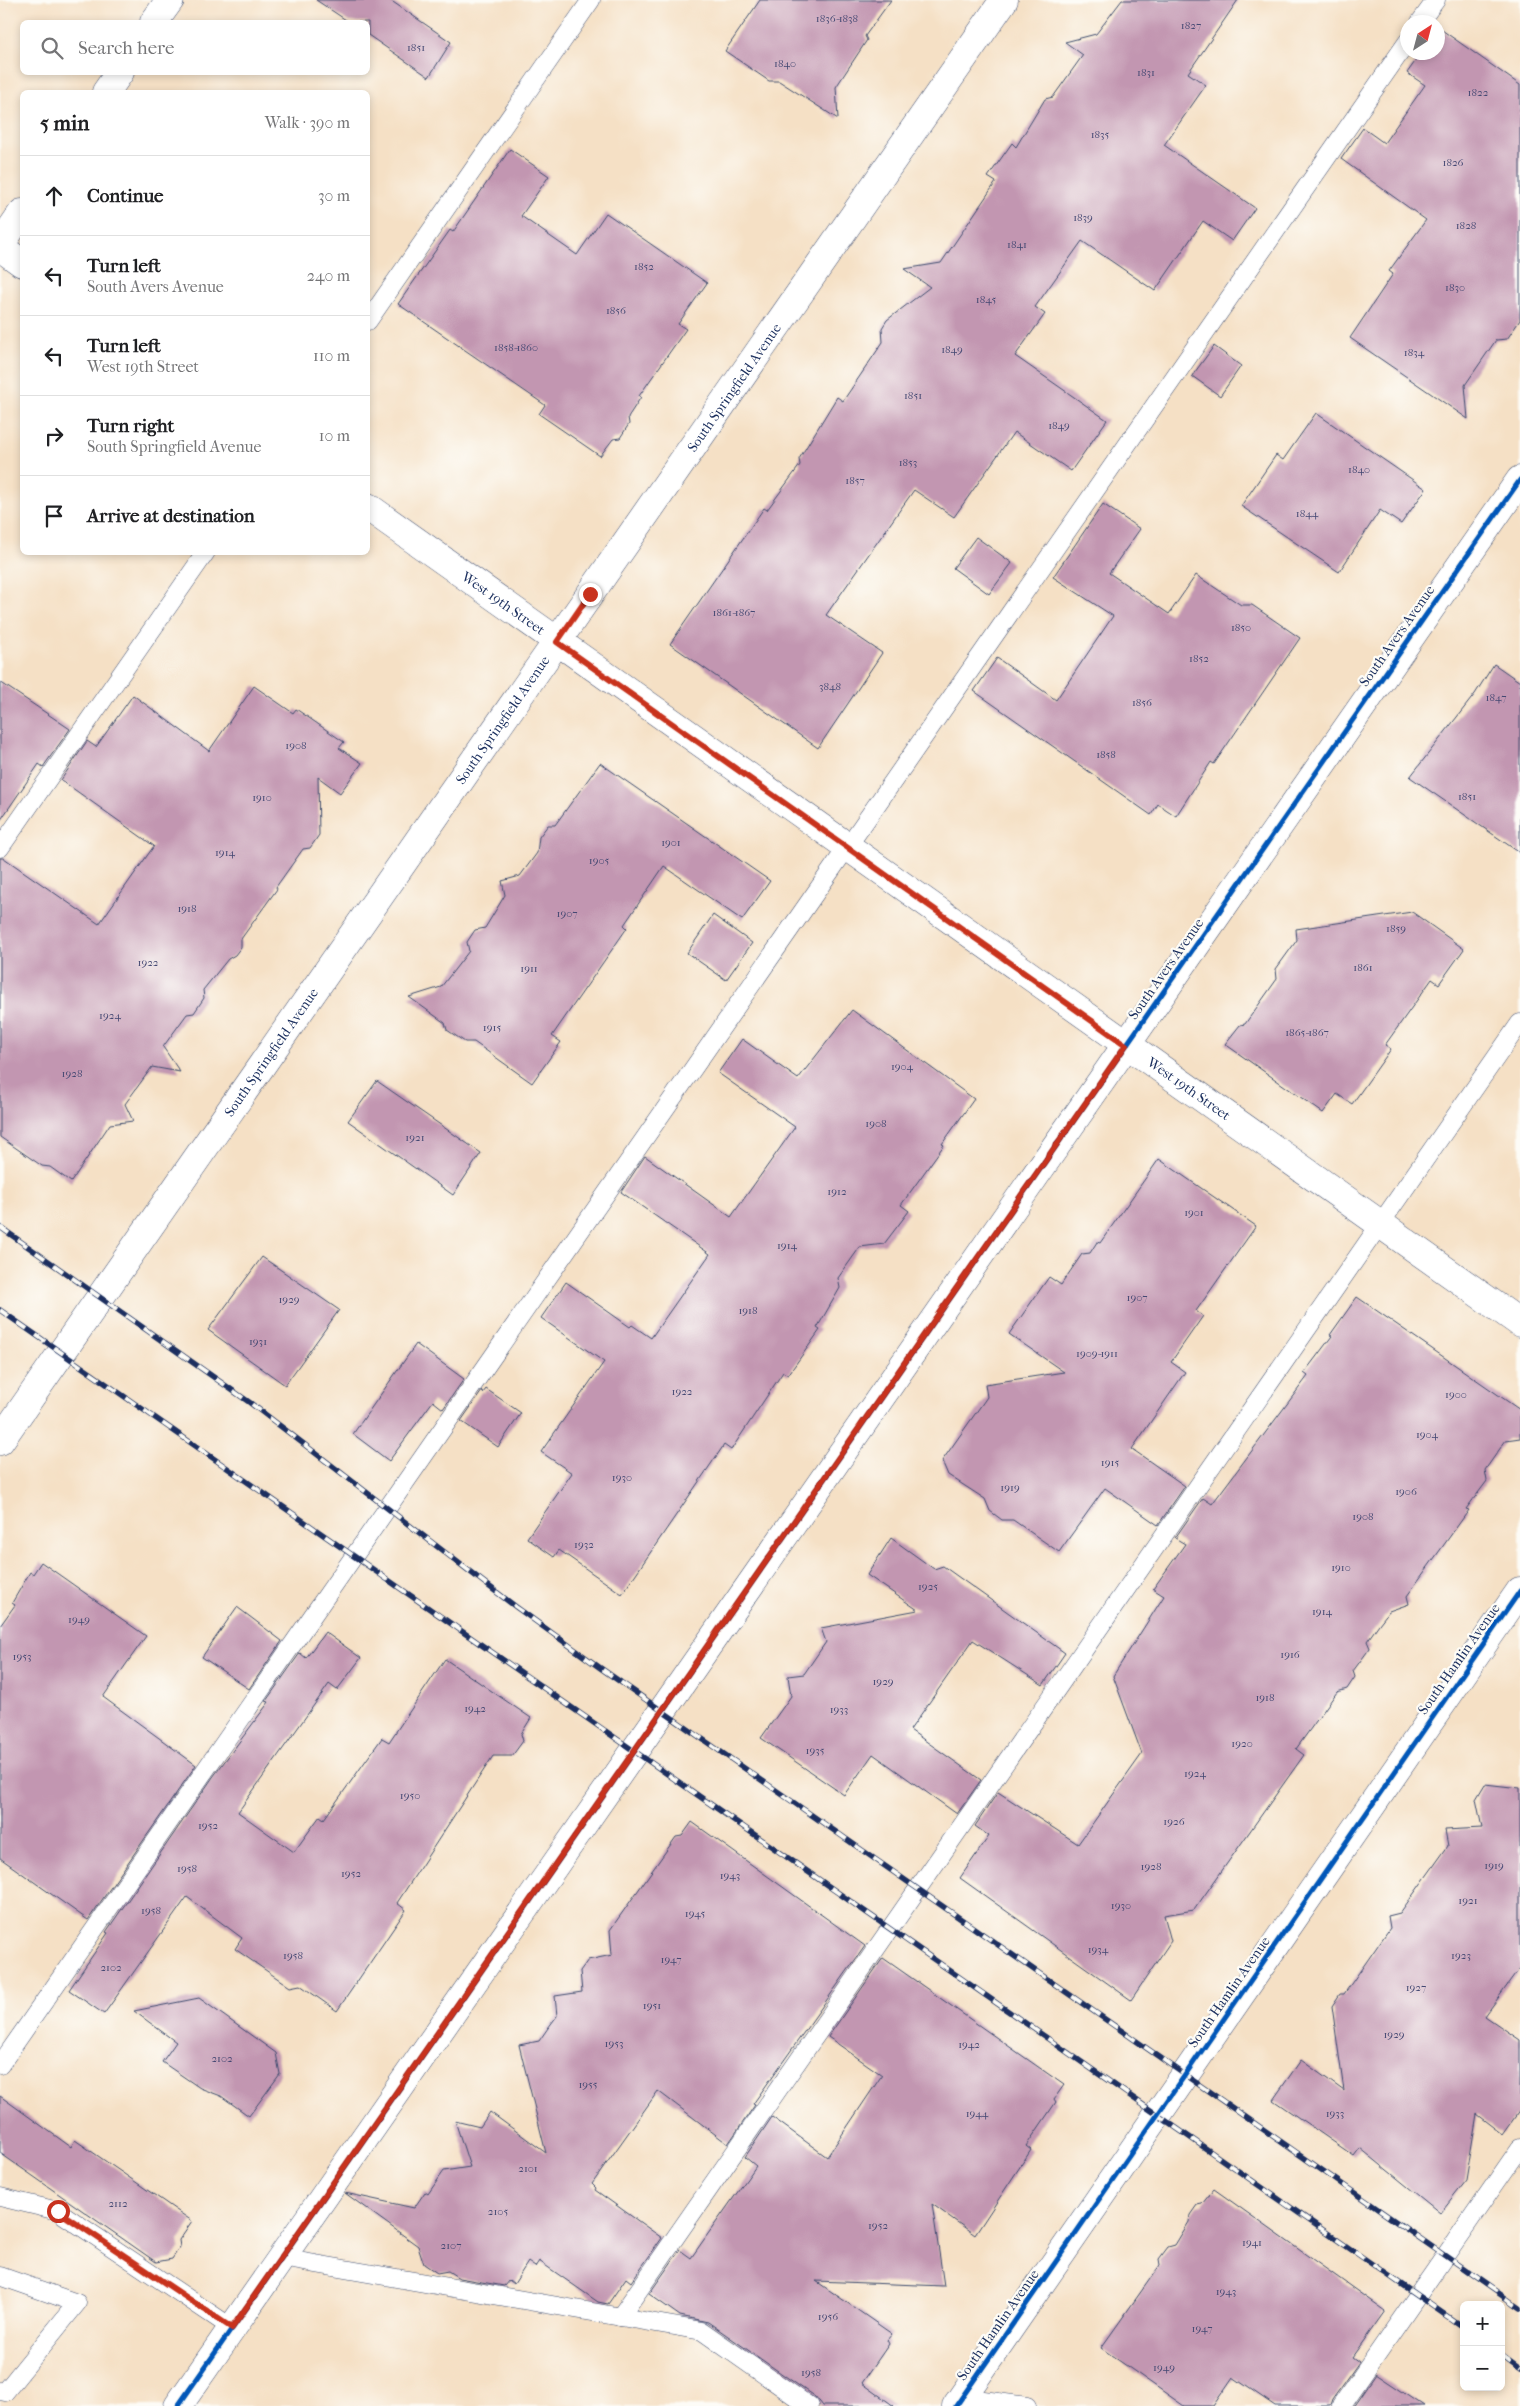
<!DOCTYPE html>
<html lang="en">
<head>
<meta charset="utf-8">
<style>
  :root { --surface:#fff; --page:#f2f2f2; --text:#202124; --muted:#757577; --line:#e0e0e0 }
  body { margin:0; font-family:"IM FELL French Canon",serif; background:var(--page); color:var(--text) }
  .controls { position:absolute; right:15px; bottom:15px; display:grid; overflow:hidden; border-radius:8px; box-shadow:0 2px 8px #0003 }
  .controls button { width:45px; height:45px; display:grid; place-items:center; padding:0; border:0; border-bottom:1px solid var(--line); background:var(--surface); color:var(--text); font:25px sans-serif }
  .compass { position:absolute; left:1400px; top:15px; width:45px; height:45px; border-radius:50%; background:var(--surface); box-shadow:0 2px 8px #0003; rotate:36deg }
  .stop { position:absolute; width:15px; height:15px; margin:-11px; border:4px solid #c8321e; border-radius:50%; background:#fff }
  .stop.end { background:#c8321e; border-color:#fff; box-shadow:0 1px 5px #0008 }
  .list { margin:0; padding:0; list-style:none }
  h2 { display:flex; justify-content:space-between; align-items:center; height:65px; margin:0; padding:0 20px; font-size:21px }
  h2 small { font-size:16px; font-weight:400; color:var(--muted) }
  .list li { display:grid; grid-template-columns:32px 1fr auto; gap:15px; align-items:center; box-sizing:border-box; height:80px; padding:0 20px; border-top:1px solid var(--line) }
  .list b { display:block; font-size:19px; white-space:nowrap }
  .list p { margin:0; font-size:16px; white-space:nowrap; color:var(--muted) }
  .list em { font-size:16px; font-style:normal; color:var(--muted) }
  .icon { flex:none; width:28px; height:28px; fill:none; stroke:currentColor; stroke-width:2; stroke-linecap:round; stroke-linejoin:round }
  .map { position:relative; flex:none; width:1520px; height:2406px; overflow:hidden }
  .search { position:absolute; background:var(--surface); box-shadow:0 2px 8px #0003; left:20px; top:20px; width:350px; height:55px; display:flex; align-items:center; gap:12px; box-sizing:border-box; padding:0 18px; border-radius:8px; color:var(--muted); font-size:19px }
  .panel { position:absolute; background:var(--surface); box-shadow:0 2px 8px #0003; left:20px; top:90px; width:350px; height:465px; border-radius:8px }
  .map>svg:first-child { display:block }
  .building { fill:#c296b1 }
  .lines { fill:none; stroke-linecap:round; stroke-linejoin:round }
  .lane-casing { stroke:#3c4a6d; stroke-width:19 }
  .street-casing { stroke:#3c4a6d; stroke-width:29 }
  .lane { stroke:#fff; stroke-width:18 }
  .street { stroke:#fff; stroke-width:28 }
  .rail-casing { stroke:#1b2f5e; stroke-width:5.5 }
  .rail { stroke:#fdfcf7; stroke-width:4; stroke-dasharray:11; stroke-linecap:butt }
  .cycleway-casing { stroke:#fdfcf7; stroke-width:8 }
  .cycleway { stroke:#0057b8; stroke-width:5 }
  .route { stroke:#c8321e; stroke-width:6 }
  .labels { text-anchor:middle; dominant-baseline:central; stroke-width:4.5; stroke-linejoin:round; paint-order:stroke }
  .number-label { font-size:11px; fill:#454973 }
  .street-label { font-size:14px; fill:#1b2f5e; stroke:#fdfcf7 }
</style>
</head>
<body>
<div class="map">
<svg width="1520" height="2406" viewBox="0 0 1520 2406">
  <rect width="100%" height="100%" fill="#fdfcf7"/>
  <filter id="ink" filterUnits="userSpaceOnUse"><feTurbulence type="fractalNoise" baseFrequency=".02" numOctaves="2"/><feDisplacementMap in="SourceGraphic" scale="10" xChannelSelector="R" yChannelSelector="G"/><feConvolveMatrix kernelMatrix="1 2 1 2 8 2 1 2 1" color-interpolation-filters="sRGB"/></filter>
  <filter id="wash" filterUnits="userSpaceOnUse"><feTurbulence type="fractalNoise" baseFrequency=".0096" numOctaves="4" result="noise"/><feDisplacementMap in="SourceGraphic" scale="20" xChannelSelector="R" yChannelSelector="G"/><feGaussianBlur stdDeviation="1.12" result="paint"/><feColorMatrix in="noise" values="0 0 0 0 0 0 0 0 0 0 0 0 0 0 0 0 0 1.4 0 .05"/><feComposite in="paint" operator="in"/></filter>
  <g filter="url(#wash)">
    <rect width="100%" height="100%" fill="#f5e0c5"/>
    <g id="blocks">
      <g class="building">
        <polygon points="316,0 390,0 451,42 429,77 368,35 368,22 349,22"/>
        <polygon points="760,0 891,0 865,36 867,40 836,87 838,119 779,81 769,81 725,51"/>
        <polygon points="1122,0 1238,0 1188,73 1206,85 1164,145 1255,208 1232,241 1203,221 1155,291 1082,241 1035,307 1045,314 1015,356 1107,420 1071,471 1014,432 954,517 914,490 826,615 882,653 818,748 670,644 764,508 767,510 800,465 799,459 837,397 843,401 883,342 882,328 887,320 930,287 904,269 941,263 996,182 988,177 1012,143 1016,147 1045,99 1053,97 1083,55 1065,42 1096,34"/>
        <polygon points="1439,28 1520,85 1520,320 1507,339 1496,340 1465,385 1468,419 1350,338 1393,274 1389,271 1426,220 1341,159 1363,128 1384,143 1425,85 1407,73 1422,52 1438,52"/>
        <polygon points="510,149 549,176 521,216 577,255 606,213 707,283 678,324 686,329 639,396 641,397 628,417 629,424 620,438 613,439 600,456 539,414 545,405 398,304 450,230 453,232"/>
        <polygon points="1214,346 1241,366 1220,396 1192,376"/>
        <polygon points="1316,413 1426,489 1401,524 1380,510 1339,572 1241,506 1276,455 1283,460"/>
        <polygon points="1103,504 1140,529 1109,573 1169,614 1196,575 1241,605 1252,605 1300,638 1214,764 1211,762 1176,816 1158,804 1151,815 974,691 997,658 1056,700 1113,616 1053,577"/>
        <polygon points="976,537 1012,563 989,594 953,568"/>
        <polygon points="1494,664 1520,682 1520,853 1410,777 1475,694"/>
        <polygon points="0,682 70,729 43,767 39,764 0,821"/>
        <polygon points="254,686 293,713 296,709 344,742 339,748 362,763 340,793 318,777 319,835 310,848 303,849 276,887 277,889 241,939 241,947 235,955 228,959 203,990 204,998 194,1013 187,1014 163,1047 180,1072 152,1067 125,1104 133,1121 110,1124 71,1182 50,1167 42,1166 0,1137 0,858 4,858 99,924 154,846 61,780 87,741 96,747 133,695 209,751"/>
        <polygon points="600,763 770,881 742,920 664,866 624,925 627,928 552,1036 561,1042 532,1083 474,1042 465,1042 447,1030 445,1023 409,997 441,987 469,951 467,942 475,930 485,928 505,895 502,881 520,876 537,853 539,837 548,825 555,825"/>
        <polygon points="1412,912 1464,949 1439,984 1432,979 1385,1045 1391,1049 1352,1104 1337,1094 1323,1113 1225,1044 1240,1025 1245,1024 1277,979 1276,969 1297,940 1296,929"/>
        <polygon points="713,915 752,943 726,980 687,953"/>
        <polygon points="852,1010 974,1099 942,1144 944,1145 901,1205 909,1211 884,1244 860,1247 838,1278 840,1288 817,1328 820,1330 788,1375 783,1372 731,1450 724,1445 622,1594 559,1550 554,1557 527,1538 572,1473 541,1452 604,1362 541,1318 566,1282 630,1327 632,1325 651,1338 710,1254 621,1192 645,1156 731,1217 795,1127 718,1073 742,1039 798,1079"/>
        <polygon points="377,1081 481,1153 453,1195 348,1121"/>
        <polygon points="1159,1159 1256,1226 1196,1311 1203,1316 1171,1362 1185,1372 1132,1449 1185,1486 1158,1525 1105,1488 1059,1552 1013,1520 1002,1520 990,1511 985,1499 948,1475 942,1461 987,1397 985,1384 1064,1372 1009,1334 1049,1277 1061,1285 1082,1254 1090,1253 1097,1242 1100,1243"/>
        <polygon points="262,1257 339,1310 285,1385 208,1330"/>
        <polygon points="1357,1297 1520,1410 1520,1438 1506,1440 1485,1470 1487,1481 1466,1509 1469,1510 1407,1596 1409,1604 1389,1611 1379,1624 1367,1641 1370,1648 1353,1671 1355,1677 1347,1689 1337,1692 1296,1749 1304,1755 1194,1910 1164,1915 1171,1941 1131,2000 960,1878 989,1836 975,1826 998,1792 1078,1844 1142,1754 1113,1676 1164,1596 1153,1589 1185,1544 1175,1538 1203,1498 1212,1504 1308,1376 1304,1373 1332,1336 1330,1335"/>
        <polygon points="416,1344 464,1379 443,1409 433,1401 389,1461 353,1434"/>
        <polygon points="486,1389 521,1413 498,1447 461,1421 482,1391 483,1393"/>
        <polygon points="891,1538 934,1569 943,1566 1065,1653 1043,1685 973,1640 910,1730 981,1780 957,1814 873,1754 844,1795 761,1738 791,1696 788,1676 804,1674 826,1642 821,1628 918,1610 867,1575"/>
        <polygon points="41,1562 146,1636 103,1697 196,1765 88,1920 0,1858 0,1626 15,1605 12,1603 30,1572 33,1574"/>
        <polygon points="237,1607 282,1641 249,1689 202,1657"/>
        <polygon points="325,1632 361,1658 337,1690 329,1684 238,1812 294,1852 320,1816 324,1819 382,1738 389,1742 445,1659 531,1718 521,1734 523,1741 512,1756 493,1756 397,1903 406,1910 337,2011 300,1985 290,1987 235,1949 242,1938 187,1897 104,2014 69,1990 108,1933 106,1932 213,1777 269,1702 266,1701 300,1653 306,1658"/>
        <polygon points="1485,1784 1520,1788 1520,1968 1485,2016 1520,2040 1520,2110 1503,2134 1477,2114 1466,2180 1440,2213 1360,2148 1354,2156 1273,2100 1301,2060 1344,2091 1332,2006 1340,1994 1344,1994 1390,1928 1388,1916 1400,1913 1448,1846 1445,1830 1482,1828 1476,1799"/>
        <polygon points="692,1822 865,1946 753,2104 755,2105 728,2144 658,2091 592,2184 596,2188 595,2190 662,2238 631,2282 626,2278 608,2304 598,2302 539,2261 535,2267 528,2262 514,2284 509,2280 504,2286 459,2278 448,2271 437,2273 424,2264 418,2246 345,2193 414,2208 425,2192 428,2194 444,2171 470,2167 455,2121 480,2127 490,2112 546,2153 519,2045 539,2041 548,2028 557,2016 555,1996 582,1992 580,1971 588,1960 612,1955 610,1930 676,1837 682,1836"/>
        <polygon points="883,1958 1064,2085 1054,2099 1056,2102 1026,2146 1031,2150 975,2235 932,2204 944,2286 816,2281 892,2334 887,2340 889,2344 862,2383 894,2406 822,2406 815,2397 708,2322 680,2316 649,2294 680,2250 691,2258 756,2166 745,2157 772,2117 827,2157 882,2075 828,2037"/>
        <polygon points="199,1998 276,2053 280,2074 249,2116 221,2096 200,2088 162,2062 176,2042 134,2011"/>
        <polygon points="0,2096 71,2147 75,2140 192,2221 179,2240 180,2247 172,2259 156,2262 0,2153"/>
        <polygon points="1214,2189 1385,2311 1352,2357 1359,2362 1332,2400 1330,2406 1275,2406 1233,2377 1213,2406 1184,2406 1101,2348 1160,2265 1159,2259 1168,2247 1175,2245 1189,2222 1190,2215 1197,2205 1202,2204"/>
        <polygon points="1376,2374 1424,2406 1354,2406"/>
      </g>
    </g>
  </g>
  <g filter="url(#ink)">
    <use href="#blocks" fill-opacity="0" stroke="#3c4a6d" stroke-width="1"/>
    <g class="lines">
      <g class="lane-casing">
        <g id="lane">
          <polyline points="1420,22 1436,0"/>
          <polyline points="368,321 591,0"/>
          <polyline points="0,848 206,552"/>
          <polyline points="0,2065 1408,41"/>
          <polyline points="0,2197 58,2211 232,2328"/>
          <polyline points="281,2258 702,2331 809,2406"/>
          <polyline points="0,2276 77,2303 5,2392 0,2391"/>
          <polyline points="620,2317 1520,1023"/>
          <polyline points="962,2397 1027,2406"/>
          <polyline points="1341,2406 1520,2148"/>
        </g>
      </g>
      <g class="street-casing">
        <g id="street">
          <polyline points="154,22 170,0"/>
          <polyline points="106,92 120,72"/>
          <polyline points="0,245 22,213"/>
          <polyline points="0,247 22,263"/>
          <path id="s1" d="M368,507L1520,1323"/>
          <path id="s2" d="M0,1441L1004,0"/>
          <polyline points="178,2406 1520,480"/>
          <polyline points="956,2406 1520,1591"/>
        </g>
      </g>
      <use href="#lane" class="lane"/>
      <use href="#street" class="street"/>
      <g class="rail-casing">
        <g id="rail">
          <polyline points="0,1227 249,1402 516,1607 599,1667 1520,2308"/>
          <polyline points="0,1310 1464,2328"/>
          <polyline points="1501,2354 1520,2368"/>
        </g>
      </g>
      <use href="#rail" class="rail"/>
      <g class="cycleway-casing">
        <g id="cycleway">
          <polyline points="178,2406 1520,480"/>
          <polyline points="956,2406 1520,1591"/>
        </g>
      </g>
      <use href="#cycleway" class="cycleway"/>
    </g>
  </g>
  <g class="lines" filter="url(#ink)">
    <polyline class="route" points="58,2211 232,2328 1126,1045 557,642 590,594"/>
  </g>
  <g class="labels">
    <g class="number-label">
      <text x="837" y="18">1836-1838</text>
      <text x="1191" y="25">1827</text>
      <text x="416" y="47">1851</text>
      <text x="785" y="63">1840</text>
      <text x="1146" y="72">1831</text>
      <text x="1478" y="92">1822</text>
      <text x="1100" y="134">1835</text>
      <text x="1453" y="162">1826</text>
      <text x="1083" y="217">1839</text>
      <text x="1466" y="225">1828</text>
      <text x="1017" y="244">1841</text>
      <text x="644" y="266">1852</text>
      <text x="1455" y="287">1830</text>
      <text x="986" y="299">1845</text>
      <text x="616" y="310">1856</text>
      <text x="516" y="347">1858-1860</text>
      <text x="952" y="349">1849</text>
      <text x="1414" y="352">1834</text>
      <text x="913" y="395">1851</text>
      <text x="1059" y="425">1849</text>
      <text x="908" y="462">1853</text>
      <text x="1359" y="469">1840</text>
      <text x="855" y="480">1857</text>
      <text x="1307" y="513">1844</text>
      <text x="734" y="612">1861-1867</text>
      <text x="1241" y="627">1850</text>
      <text x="1199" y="658">1852</text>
      <text x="830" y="686">3848</text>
      <text x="1496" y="697">1847</text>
      <text x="1142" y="702">1856</text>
      <text x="296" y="745">1908</text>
      <text x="1106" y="754">1858</text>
      <text x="1467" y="796">1851</text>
      <text x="262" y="797">1910</text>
      <text x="671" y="842">1901</text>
      <text x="225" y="852">1914</text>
      <text x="599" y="860">1905</text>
      <text x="187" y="908">1918</text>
      <text x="567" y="913">1907</text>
      <text x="1396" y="928">1859</text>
      <text x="148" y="962">1922</text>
      <text x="1363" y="967">1861</text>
      <text x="529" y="968">1911</text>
      <text x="110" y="1015">1924</text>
      <text x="492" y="1027">1915</text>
      <text x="1307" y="1032">1865-1867</text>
      <text x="902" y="1066">1904</text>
      <text x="72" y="1073">1928</text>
      <text x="876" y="1123">1908</text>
      <text x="415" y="1137">1921</text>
      <text x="837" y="1191">1912</text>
      <text x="1194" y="1212">1901</text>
      <text x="787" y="1245">1914</text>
      <text x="1137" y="1297">1907</text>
      <text x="289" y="1299">1929</text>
      <text x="748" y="1310">1918</text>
      <text x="258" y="1341">1931</text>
      <text x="1097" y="1353">1909-1911</text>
      <text x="682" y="1391">1922</text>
      <text x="1456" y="1394">1900</text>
      <text x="1427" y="1434">1904</text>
      <text x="1110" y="1462">1915</text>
      <text x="622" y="1477">1930</text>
      <text x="1010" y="1487">1919</text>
      <text x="1406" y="1491">1906</text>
      <text x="1363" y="1516">1908</text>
      <text x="584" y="1544">1932</text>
      <text x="1341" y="1567">1910</text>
      <text x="928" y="1586">1925</text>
      <text x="1322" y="1611">1914</text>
      <text x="79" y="1619">1949</text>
      <text x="1290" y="1654">1916</text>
      <text x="22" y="1656">1953</text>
      <text x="883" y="1681">1929</text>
      <text x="1265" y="1697">1918</text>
      <text x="475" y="1708">1942</text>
      <text x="839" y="1709">1933</text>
      <text x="1242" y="1743">1920</text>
      <text x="815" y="1750">1935</text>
      <text x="1195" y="1773">1924</text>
      <text x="410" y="1795">1950</text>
      <text x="1174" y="1821">1926</text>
      <text x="208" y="1825">1952</text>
      <text x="1494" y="1865">1919</text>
      <text x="1151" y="1866">1928</text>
      <text x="187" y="1868">1958</text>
      <text x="351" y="1873">1952</text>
      <text x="730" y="1875">1943</text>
      <text x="1468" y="1900">1921</text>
      <text x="1121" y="1905">1930</text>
      <text x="151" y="1910">1958</text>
      <text x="695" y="1913">1945</text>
      <text x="1098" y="1949">1934</text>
      <text x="293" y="1955">1958</text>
      <text x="1461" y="1955">1923</text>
      <text x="671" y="1959">1947</text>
      <text x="111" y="1967">2102</text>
      <text x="1416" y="1987">1927</text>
      <text x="652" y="2005">1951</text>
      <text x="1394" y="2034">1929</text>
      <text x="614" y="2043">1953</text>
      <text x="969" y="2044">1942</text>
      <text x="222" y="2058">2102</text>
      <text x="588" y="2084">1955</text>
      <text x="977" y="2113">1944</text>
      <text x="1335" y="2113">1933</text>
      <text x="528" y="2168">2101</text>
      <text x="118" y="2203">2112</text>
      <text x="498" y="2211">2105</text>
      <text x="878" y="2225">1952</text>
      <text x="1252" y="2242">1941</text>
      <text x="451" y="2245">2107</text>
      <text x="1226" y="2291">1943</text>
      <text x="828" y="2316">1956</text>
      <text x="1202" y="2328">1947</text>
      <text x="1164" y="2367">1949</text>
      <text x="811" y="2372">1958</text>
    </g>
    <g class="street-label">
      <text stroke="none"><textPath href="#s2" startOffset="1284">South Springfield Avenue</textPath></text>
      <text stroke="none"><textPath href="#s1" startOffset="166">West 19th Street</textPath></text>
      <text transform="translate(1397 636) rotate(-55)">South Avers Avenue</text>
      <text stroke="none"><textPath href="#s2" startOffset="879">South Springfield Avenue</textPath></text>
      <text transform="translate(1166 969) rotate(-55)">South Avers Avenue</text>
      <text stroke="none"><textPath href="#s2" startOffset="474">South Springfield Avenue</textPath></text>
      <text stroke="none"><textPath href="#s1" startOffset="1006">West 19th Street</textPath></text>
      <text transform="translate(1459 1659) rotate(-55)">South Hamlin Avenue</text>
      <text transform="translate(1229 1992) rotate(-55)">South Hamlin Avenue</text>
      <text transform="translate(998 2325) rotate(-55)">South Hamlin Avenue</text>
    </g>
  </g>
</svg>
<div class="controls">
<button>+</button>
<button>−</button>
</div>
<svg class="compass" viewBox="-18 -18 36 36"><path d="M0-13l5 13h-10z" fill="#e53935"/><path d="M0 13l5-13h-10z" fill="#757577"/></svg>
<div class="stop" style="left:58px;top:2211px"></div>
<div class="stop end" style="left:590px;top:594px"></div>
<div class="search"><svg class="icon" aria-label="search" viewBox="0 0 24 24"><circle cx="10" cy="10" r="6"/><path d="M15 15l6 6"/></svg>Search here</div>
<section class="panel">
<h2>5 min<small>Walk · 390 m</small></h2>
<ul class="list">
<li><svg class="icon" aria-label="ahead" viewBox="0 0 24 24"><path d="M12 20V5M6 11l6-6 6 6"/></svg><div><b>Continue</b></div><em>30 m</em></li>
<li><svg class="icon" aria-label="left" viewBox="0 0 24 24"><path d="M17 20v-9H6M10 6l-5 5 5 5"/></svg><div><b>Turn left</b><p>South Avers Avenue</p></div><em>240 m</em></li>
<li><svg class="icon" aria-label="left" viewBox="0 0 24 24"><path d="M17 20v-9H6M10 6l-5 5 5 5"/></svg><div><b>Turn left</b><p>West 19th Street</p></div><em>110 m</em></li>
<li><svg class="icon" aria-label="right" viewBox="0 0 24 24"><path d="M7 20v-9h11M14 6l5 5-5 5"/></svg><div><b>Turn right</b><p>South Springfield Avenue</p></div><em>10 m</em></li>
<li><svg class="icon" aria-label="arrive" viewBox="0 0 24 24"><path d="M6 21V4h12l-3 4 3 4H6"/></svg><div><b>Arrive at destination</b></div></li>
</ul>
</section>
</div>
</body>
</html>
